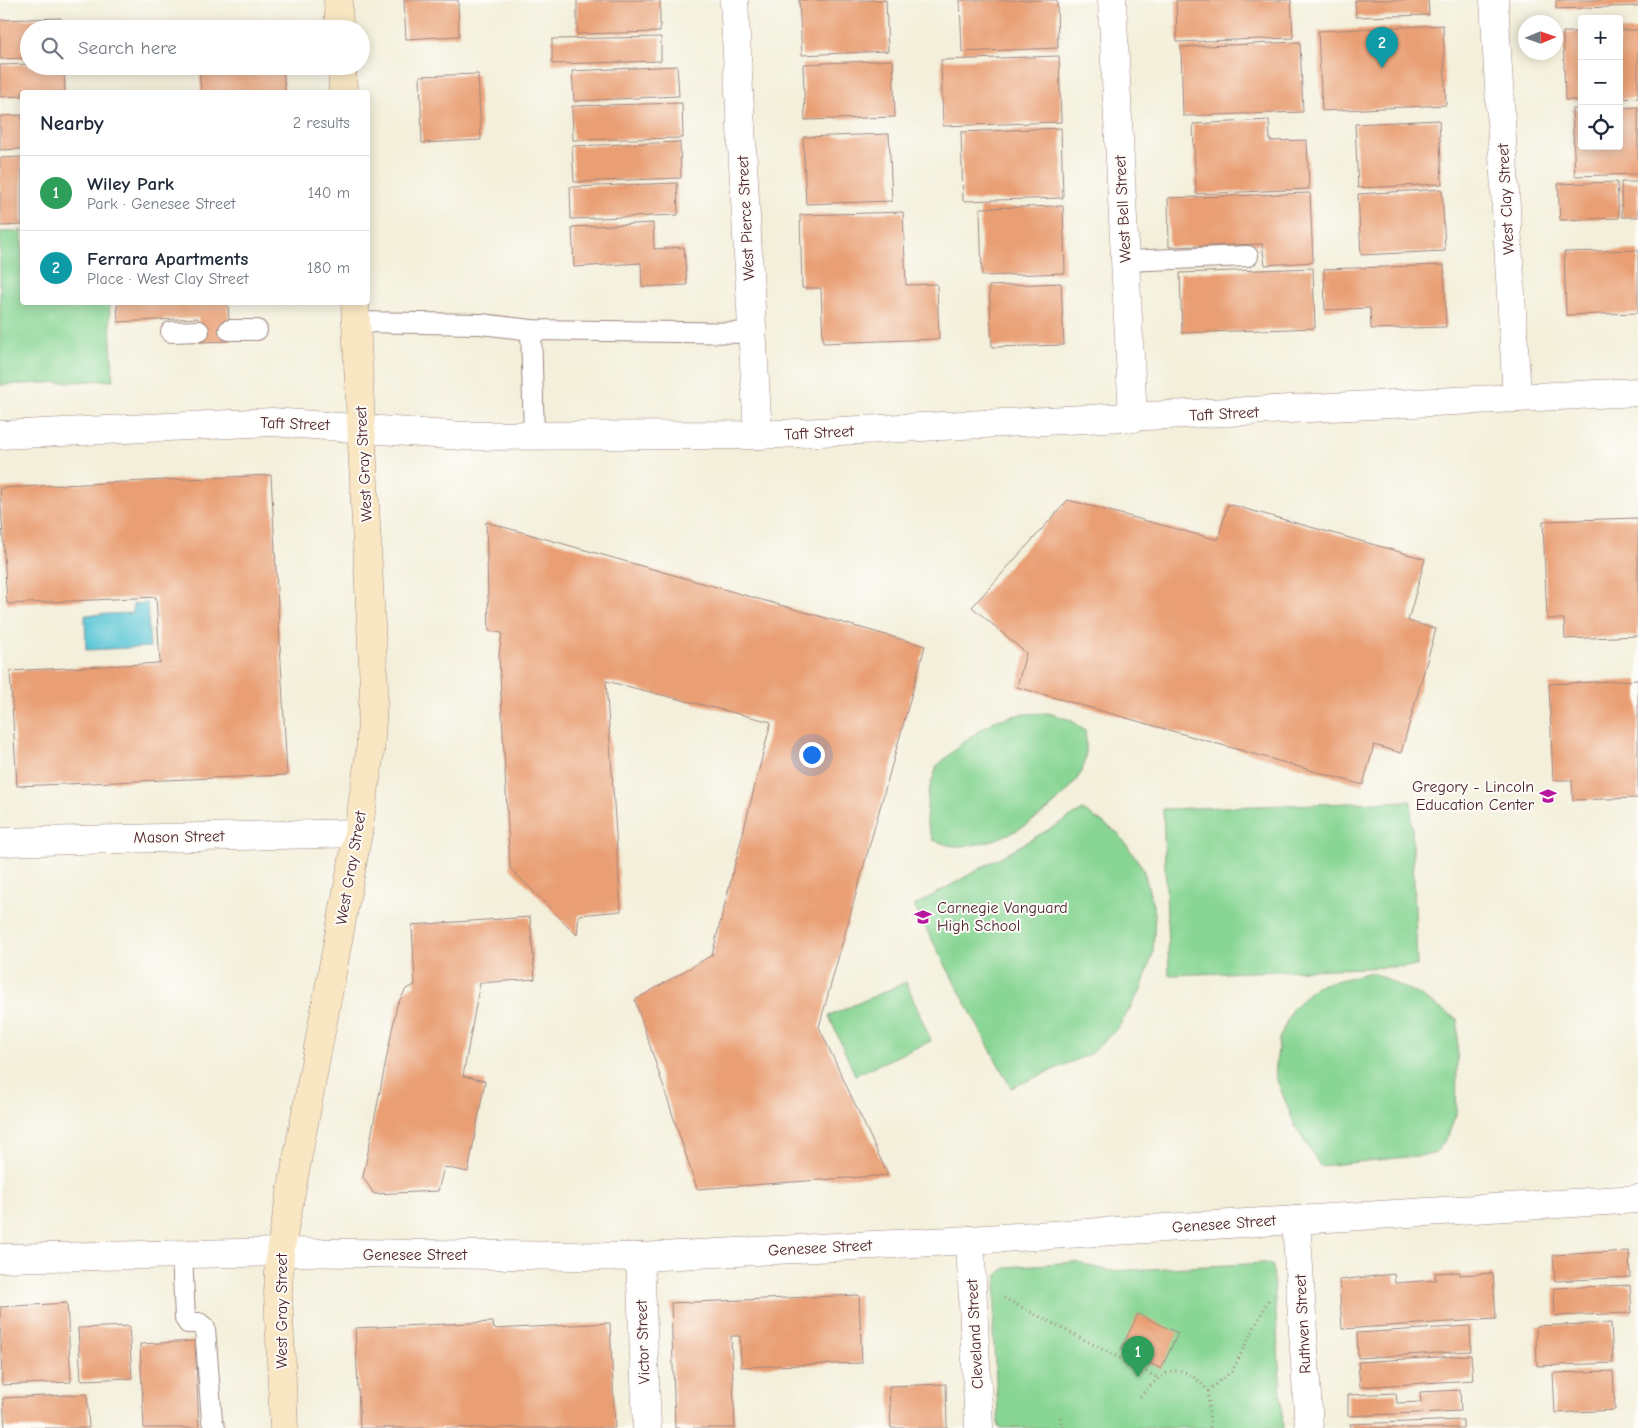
<!DOCTYPE html>
<html lang="en">
<head>
<meta charset="utf-8">
<style>
  :root { --surface:#fff; --page:#f6f6f7; --text:#1f2937; --muted:#747a83; --line:#e0e1e3; --accent:#1a73e8 }
  body { margin:0; font-family:"Comic Neue",sans-serif; background:var(--page); color:var(--text) }
  .controls { position:absolute; right:15px; top:15px; display:grid; overflow:hidden; border-radius:5px; box-shadow:0 2px 12px #0003 }
  .controls button { width:45px; height:45px; display:grid; place-items:center; padding:0; border:0; border-bottom:1px solid var(--line); background:var(--surface); color:var(--text); font:25px sans-serif }
  .compass { position:absolute; left:1518px; top:15px; width:45px; height:45px; border-radius:50%; background:var(--surface); box-shadow:0 2px 12px #0003; rotate:88deg }
  .you { position:absolute; left:811px; top:754px; width:18px; height:18px; margin:-12px; border:4px solid #fff; border-radius:50%; background:#1a73e8; box-shadow:0 0 0 8px #1a73e833 }
  .badge { display:grid; place-items:center; width:32px; height:32px; border-radius:50%; background:var(--accent); color:#fff; font-size:16px; font-weight:700 }
  .pin { position:absolute; translate:-50% -41px; filter:drop-shadow(0 1px 2px #0008) }
  .pin::after { content:''; position:absolute; top:26px; width:18px; height:15px; background:inherit; clip-path:polygon(0 0,100% 0,50% 100%) }
  .list { margin:0; padding:0; list-style:none }
  h2 { display:flex; justify-content:space-between; align-items:center; height:65px; margin:0; padding:0 20px; font-size:21px }
  h2 small { font-size:16px; font-weight:400; color:var(--muted) }
  .list li { display:grid; grid-template-columns:32px 1fr auto; gap:15px; align-items:center; box-sizing:border-box; height:75px; padding:0 20px; border-top:1px solid var(--line) }
  .list b { display:block; font-size:19px; white-space:nowrap }
  .list p { margin:0; font-size:16px; white-space:nowrap; color:var(--muted) }
  .list em { font-size:16px; font-style:normal; color:var(--muted) }
  .icon { flex:none; width:28px; height:28px; fill:none; stroke:currentColor; stroke-width:2; stroke-linecap:round; stroke-linejoin:round }
  .map { position:relative; flex:none; width:1638px; height:1428px; overflow:hidden }
  .search { position:absolute; background:var(--surface); box-shadow:0 2px 12px #0003; left:20px; top:20px; width:350px; height:55px; display:flex; align-items:center; gap:12px; box-sizing:border-box; padding:0 18px; border-radius:28px; color:var(--muted); font-size:19px }
  .panel { position:absolute; background:var(--surface); box-shadow:0 2px 12px #0003; left:20px; top:90px; width:350px; height:215px; border-radius:5px }
  .map>svg:first-child { display:block }
  .green { fill:#89d694; stroke:#6a7a60 }
  .water { fill:#5cc6d6; stroke:#537280 }
  .building { fill:#e99f73 }
  .lines { fill:none; stroke-linecap:round; stroke-linejoin:round }
  .service-casing { stroke:#9e8782; stroke-width:22 }
  .minor-casing { stroke:#9e8782; stroke-width:29 }
  .tertiary-casing { stroke:#9e8782; stroke-width:29 }
  .secondary-casing { stroke:#9e8782; stroke-width:29 }
  .path { stroke:#9e8782; stroke-width:3; stroke-dasharray:1 4; stroke-linecap:butt }
  .service { stroke:#fff; stroke-width:20 }
  .minor { stroke:#fff; stroke-width:28 }
  .tertiary { stroke:#fff; stroke-width:28 }
  .secondary { stroke:#f9e7c3; stroke-width:28 }
  .labels { text-anchor:middle; dominant-baseline:central; stroke-width:4; stroke-linejoin:round; paint-order:stroke }
  .street-label { font-size:16px; fill:#4a1f2b; stroke:#fdfcf7 }
  .poi-label { font-size:16px; fill:#4a1f2b; stroke:#fdfcf7; text-anchor:end }
</style>
</head>
<body>
<div class="map">
<svg width="1638" height="1428" viewBox="0 0 1638 1428">
  <rect width="100%" height="100%" fill="#fdfcf7"/>
  <filter id="ink" filterUnits="userSpaceOnUse"><feTurbulence type="fractalNoise" baseFrequency=".02" numOctaves="2"/><feDisplacementMap in="SourceGraphic" scale="10" xChannelSelector="R" yChannelSelector="G"/><feConvolveMatrix kernelMatrix="1 2 1 2 8 2 1 2 1" color-interpolation-filters="sRGB"/></filter>
  <filter id="wash" filterUnits="userSpaceOnUse"><feTurbulence type="fractalNoise" baseFrequency=".0096" numOctaves="4" result="noise"/><feDisplacementMap in="SourceGraphic" scale="20" xChannelSelector="R" yChannelSelector="G"/><feGaussianBlur stdDeviation="1.12" result="paint"/><feColorMatrix in="noise" values="0 0 0 0 0 0 0 0 0 0 0 0 0 0 0 0 0 1.4 0 .05"/><feComposite in="paint" operator="in"/></filter>
  <g filter="url(#wash)">
    <rect width="100%" height="100%" fill="#f3efda"/>
    <g class="green">
      <polygon points="22,231 22,302 109,303 113,380 0,385 0,232"/>
      <path d="M1048,713L1071,720L1085,731C1087,744 1087,765 1079,776C1055,813 1001,847 956,846C948,846 940,842 933,840L926,821L928,793L937,766L967,739L994,721L1021,714Z"/>
      <polygon points="1411,801 1417,966 1169,975 1163,809"/>
      <polygon points="1083,810 1118,833 1143,868 1155,913 1153,953 1141,990 1118,1028 1090,1054 1011,1088 914,906"/>
      <polygon points="1371,972 1416,993 1458,1020 1456,1114 1448,1136 1435,1154 1320,1166 1295,1126 1275,1075 1279,1039 1292,1009 1316,986"/>
      <polygon points="906,982 931,1041 855,1075 829,1016"/>
      <polygon points="1075,1262 1110,1271 1265,1263 1273,1266 1283,1428 999,1428 993,1331 997,1275 1007,1267"/>
    </g>
    <polygon class="water" points="147,603 150,647 86,650 85,615 133,613 133,604"/>
    <g id="blocks">
      <g class="building">
        <polygon points="404,0 458,0 459,36 406,39"/>
        <polygon points="577,0 660,0 660,32 577,34"/>
        <polygon points="799,0 886,0 888,51 802,55"/>
        <polygon points="960,0 1057,0 1058,48 962,52"/>
        <polygon points="1176,0 1291,0 1293,38 1177,42"/>
        <polygon points="1355,0 1428,0 1429,15 1356,17"/>
        <polygon points="1556,0 1638,0 1638,6 1556,9"/>
        <polygon points="61,18 61,29 29,29 29,58 0,59 0,20"/>
        <polygon points="1443,25 1446,105 1322,111 1318,31"/>
        <polygon points="1619,30 1638,30 1638,98 1619,99"/>
        <polygon points="1563,32 1582,32 1582,100 1565,100"/>
        <polygon points="661,37 661,61 552,64 552,39"/>
        <polygon points="1300,42 1303,112 1183,116 1181,47"/>
        <polygon points="1059,56 1061,122 943,126 941,60"/>
        <polygon points="893,60 895,117 805,120 803,64"/>
        <polygon points="29,64 29,66 64,66 65,92 22,92 22,96 0,97 0,65"/>
        <polygon points="199,66 283,66 285,92 201,92"/>
        <polygon points="677,66 679,96 574,101 572,71"/>
        <polygon points="478,74 481,140 422,143 420,76"/>
        <polygon points="682,103 683,138 573,140 572,106"/>
        <polygon points="1638,107 1638,174 1575,176 1572,109 1582,109 1582,146 1619,146 1619,108"/>
        <polygon points="22,115 22,149 0,150 0,116"/>
        <polygon points="1269,120 1270,141 1307,140 1309,189 1196,194 1193,124"/>
        <polygon points="1439,120 1442,184 1358,188 1355,124"/>
        <polygon points="1061,128 1063,198 963,201 961,132"/>
        <polygon points="889,134 892,201 806,204 803,137"/>
        <polygon points="680,142 681,178 574,182 572,146"/>
        <polygon points="22,157 22,225 0,226 0,158"/>
        <polygon points="1617,182 1619,218 1560,220 1558,184"/>
        <polygon points="1621,182 1638,182 1638,217 1622,217"/>
        <polygon points="677,183 678,215 571,219 570,187"/>
        <polygon points="1442,189 1445,251 1361,255 1358,194"/>
        <polygon points="1310,193 1313,262 1265,265 1262,244 1169,247 1168,198"/>
        <polygon points="1063,206 1065,273 982,276 980,208"/>
        <polygon points="903,212 906,285 937,284 939,339 823,343 821,288 802,288 800,215"/>
        <polygon points="653,223 654,249 684,247 687,285 642,287 641,263 574,267 572,227"/>
        <polygon points="1638,250 1638,313 1566,315 1564,252"/>
        <polygon points="1444,265 1446,327 1371,329 1370,308 1325,310 1324,269"/>
        <polygon points="1313,268 1315,328 1182,333 1180,273"/>
        <polygon points="1061,283 1064,345 992,347 989,286"/>
        <polygon points="117,302 228,302 230,341 199,342 198,318 118,322"/>
        <polygon points="271,475 287,775 17,786 10,671 160,663 156,597 7,604 0,488"/>
        <polygon points="1068,500 1218,540 1228,504 1425,559 1408,621 1436,629 1401,753 1374,745 1363,785 1017,687 1026,653 972,607"/>
        <polygon points="1638,518 1638,636 1565,639 1564,619 1547,619 1543,521"/>
        <polygon points="486,522 925,646 819,1027 888,1175 697,1189 635,1000 712,955 771,722 606,681 621,911 579,915 577,935 510,868 499,656 502,633 489,631"/>
        <polygon points="1638,680 1638,798 1573,800 1572,780 1553,780 1549,684"/>
        <polygon points="530,917 535,979 480,983 463,1076 485,1081 468,1172 444,1167 438,1191 374,1194 363,1177 397,1005 406,989 415,985 412,925"/>
        <polygon points="1629,1251 1630,1277 1555,1281 1553,1255"/>
        <polygon points="1460,1272 1460,1275 1493,1273 1496,1319 1342,1329 1339,1280 1394,1274 1395,1283 1436,1280 1435,1273"/>
        <polygon points="1630,1285 1632,1313 1555,1316 1554,1288"/>
        <polygon points="859,1295 862,1363 741,1367 740,1336 731,1336 735,1428 675,1428 671,1303"/>
        <polygon points="67,1303 71,1382 2,1385 0,1307"/>
        <polygon points="1138,1314 1178,1333 1161,1369 1121,1349"/>
        <polygon points="493,1322 494,1329 610,1323 615,1428 360,1428 355,1328"/>
        <polygon points="1611,1323 1613,1363 1537,1366 1536,1326"/>
        <polygon points="129,1326 132,1378 81,1380 78,1328"/>
        <polygon points="1470,1326 1471,1351 1358,1358 1357,1333"/>
        <polygon points="195,1341 199,1428 144,1428 140,1344"/>
        <polygon points="1471,1355 1473,1380 1360,1387 1358,1362"/>
        <polygon points="1613,1371 1615,1410 1555,1413 1553,1373"/>
        <polygon points="946,1384 947,1428 891,1428 889,1386"/>
        <polygon points="1460,1390 1461,1411 1348,1416 1348,1395 1396,1393 1397,1403 1421,1402 1420,1392"/>
        <polygon points="87,1394 89,1428 5,1428 3,1398"/>
        <polygon points="1463,1420 1463,1428 1351,1428 1350,1424"/>
      </g>
    </g>
  </g>
  <g filter="url(#ink)">
    <use href="#blocks" fill-opacity="0" stroke="#9e8782" stroke-width="1"/>
    <g class="lines">
      <g class="service-casing">
        <g id="service">
          <polyline points="1125,261 1248,256"/>
          <polyline points="356,322 481,324 531,330 752,333"/>
          <polyline points="229,330 257,330"/>
          <polyline points="531,330 534,436"/>
          <polyline points="171,332 199,331"/>
          <polyline points="182,1255 185,1318 188,1323 199,1323 205,1328 212,1421 215,1428"/>
        </g>
      </g>
      <g class="minor-casing">
        <g id="minor">
          <polyline points="734,0 758,435"/>
          <polyline points="1112,0 1133,418"/>
          <polyline points="1494,0 1517,398"/>
          <polyline points="0,842 358,833"/>
          <polyline points="1296,1220 1309,1428"/>
          <polyline points="970,1240 979,1428"/>
          <polyline points="640,1257 647,1428"/>
          <polyline points="0,1258 280,1252 640,1257 953,1241 1638,1199"/>
        </g>
      </g>
      <g class="tertiary-casing">
        <polyline id="tertiary" points="0,435 272,422 462,436 758,435 1638,392"/>
      </g>
      <g class="secondary-casing">
        <g id="secondary">
          <polyline points="338,0 339,29"/>
          <polyline points="342,66 343,92"/>
          <polyline points="284,1428 278,1293 280,1252 358,833 370,752 374,686 355,302"/>
        </g>
      </g>
      <g class="path">
        <polyline points="1004,1298 1156,1377"/>
        <polyline points="1208,1391 1232,1371 1269,1299"/>
        <path d="M1140,1397C1164,1369 1181,1358 1208,1391L1210,1428"/>
        <polyline points="1060,1417 1063,1428"/>
      </g>
      <use href="#service" class="service"/>
      <use href="#minor" class="minor"/>
      <use href="#tertiary" class="tertiary"/>
      <use href="#secondary" class="secondary"/>
    </g>
  </g>
  <defs>
    <g id="school-bare" transform="scale(1.35)"><path d="M0-5L7-2L0 1L-7-2ZM-4 1L0 2.5L4 1V4Q0 6-4 4Z" fill="#b5179e" stroke="#fdfcf7" stroke-width="2.5" paint-order="stroke"/></g>
  </defs>
  <g fill-rule="evenodd">
    <use href="#school-bare" x="1548" y="796"/>
    <use href="#school-bare" x="923" y="917"/>
  </g>
  <g class="labels">
    <g class="street-label">
      <text transform="translate(1506 199) rotate(-93)">West Clay Street</text>
      <text transform="translate(1123 209) rotate(-93)">West Bell Street</text>
      <text transform="translate(746 218) rotate(-93)">West Pierce Street</text>
      <text transform="translate(1224 414) rotate(-3)">Taft Street</text>
      <text transform="translate(295 424) rotate(2)">Taft Street</text>
      <text transform="translate(819 433) rotate(-3)">Taft Street</text>
      <text transform="translate(364 464) rotate(-93)">West Gray Street</text>
      <text transform="translate(179 837) rotate(-1)">Mason Street</text>
      <text transform="translate(351 868) rotate(-80)">West Gray Street</text>
      <text transform="translate(1224 1224) rotate(-4)">Genesee Street</text>
      <text transform="translate(820 1248) rotate(-3)">Genesee Street</text>
      <text x="415" y="1255">Genesee Street</text>
      <text transform="translate(282 1311) rotate(-90)">West Gray Street</text>
      <text transform="translate(1303 1324) rotate(-93)">Ruthven Street</text>
      <text transform="translate(975 1334) rotate(-93)">Cleveland Street</text>
      <text transform="translate(643 1342) rotate(-92)">Victor Street</text>
    </g>
    <g class="poi-label">
      <text x="1534" y="787">Gregory - Lincoln<tspan x="1534" dy="18">Education Center</tspan></text>
      <text x="937" y="908" text-anchor="start">Carnegie Vanguard<tspan x="937" dy="18">High School</tspan></text>
    </g>
  </g>
</svg>
<div class="controls">
<button>+</button>
<button>−</button>
<button><svg class="icon" aria-label="locate" viewBox="0 0 24 24"><circle cx="12" cy="12" r="6"/><path d="M12 2v4M12 18v4M2 12h4M18 12h4"/></svg></button>
</div>
<svg class="compass" viewBox="-18 -18 36 36"><path d="M0-13l5 13h-10z" fill="#e53935"/><path d="M0 13l5-13h-10z" fill="#747a83"/></svg>
<div class="you"></div>
<div class="pin badge" style="left:1138px;top:1377px;background:#2e9e5b">1</div>
<div class="pin badge" style="left:1382px;top:68px;background:#0f9aa8">2</div>
<div class="search"><svg class="icon" aria-label="search" viewBox="0 0 24 24"><circle cx="10" cy="10" r="6"/><path d="M15 15l6 6"/></svg>Search here</div>
<section class="panel">
<h2>Nearby<small>2 results</small></h2>
<ul class="list">
<li><span class="badge" style="background:#2e9e5b">1</span><div><b>Wiley Park</b><p>Park · Genesee Street</p></div><em>140 m</em></li>
<li><span class="badge" style="background:#0f9aa8">2</span><div><b>Ferrara Apartments</b><p>Place · West Clay Street</p></div><em>180 m</em></li>
</ul>
</section>
</div>
</body>
</html>
